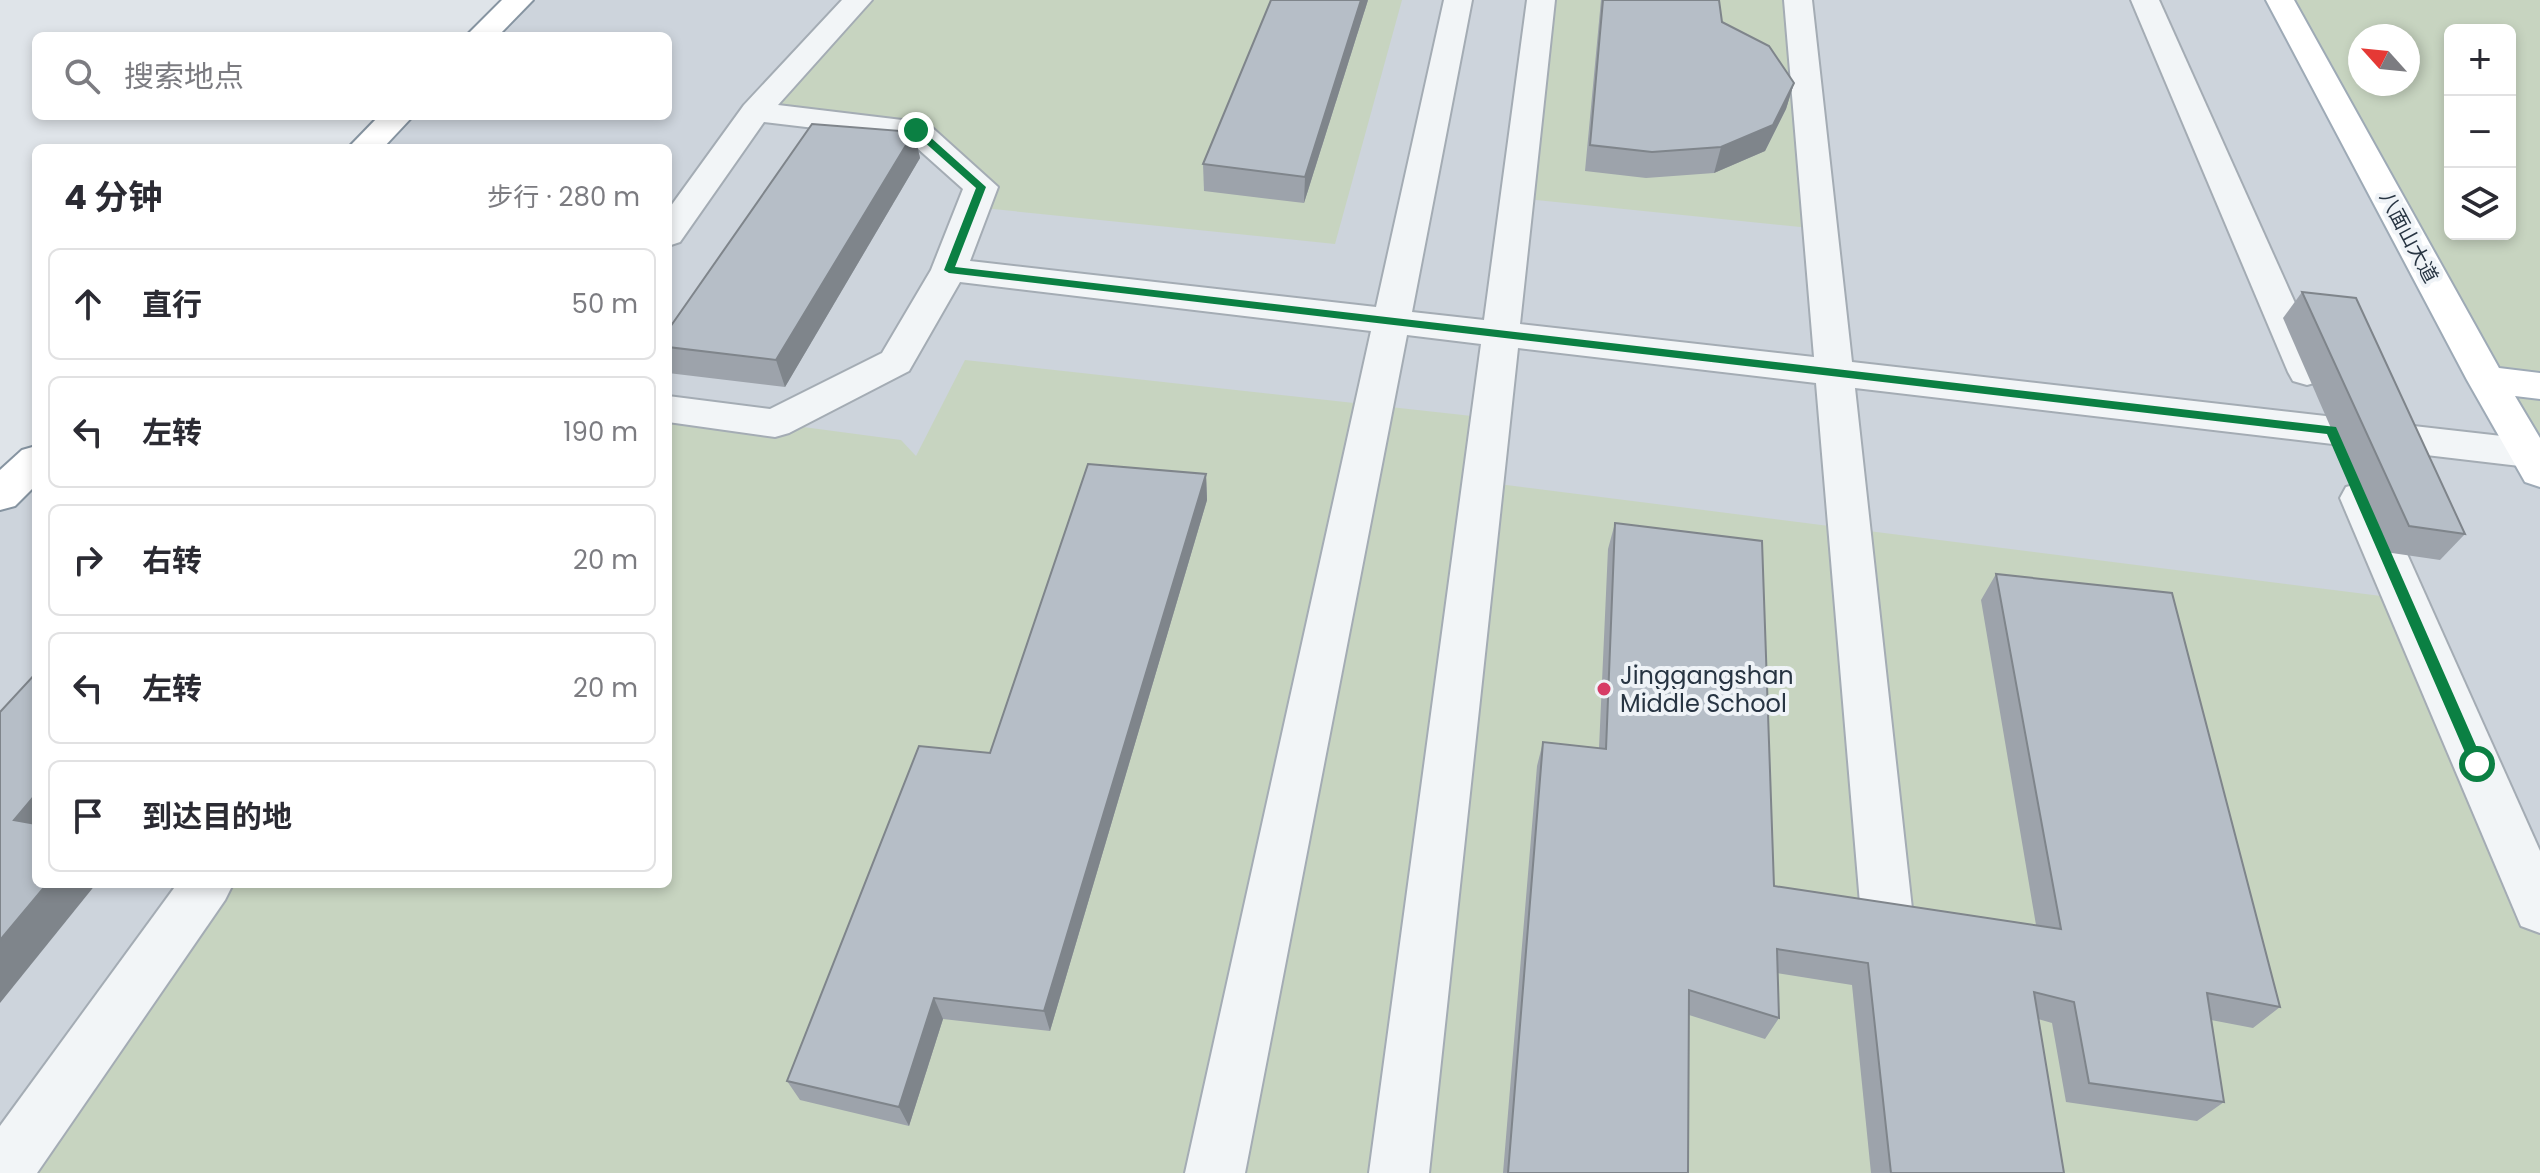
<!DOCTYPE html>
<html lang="zh">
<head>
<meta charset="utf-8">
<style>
  :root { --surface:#fff; --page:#f2f2f3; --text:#2b2b33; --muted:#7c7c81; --line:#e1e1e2 }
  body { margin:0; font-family:Poppins,"Noto Sans SC",sans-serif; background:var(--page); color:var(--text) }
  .controls { position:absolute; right:24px; top:24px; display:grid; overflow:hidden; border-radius:12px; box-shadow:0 4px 12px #0003 }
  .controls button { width:72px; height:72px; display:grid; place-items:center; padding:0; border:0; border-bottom:2px solid var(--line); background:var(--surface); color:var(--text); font:40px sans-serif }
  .compass { position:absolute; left:2348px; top:24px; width:72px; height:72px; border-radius:50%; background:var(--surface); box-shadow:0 4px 12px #0003; rotate:297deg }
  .stop { position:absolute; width:24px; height:24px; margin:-18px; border:6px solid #0b8043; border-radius:50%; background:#fff }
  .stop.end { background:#0b8043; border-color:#fff; box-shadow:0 2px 8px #0008 }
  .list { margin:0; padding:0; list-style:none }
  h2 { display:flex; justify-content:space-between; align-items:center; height:104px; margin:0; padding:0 32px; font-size:34px }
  h2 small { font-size:26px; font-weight:400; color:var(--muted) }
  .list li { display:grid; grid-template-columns:52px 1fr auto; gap:24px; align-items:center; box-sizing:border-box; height:112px; margin:0 16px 16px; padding:0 16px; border:2px solid var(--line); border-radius:12px }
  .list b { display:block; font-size:30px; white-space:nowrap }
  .list em { font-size:26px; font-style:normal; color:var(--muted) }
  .icon { flex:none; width:44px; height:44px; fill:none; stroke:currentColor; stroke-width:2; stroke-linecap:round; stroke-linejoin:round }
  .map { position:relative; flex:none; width:2540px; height:1173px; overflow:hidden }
  .search { position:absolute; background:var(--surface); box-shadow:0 4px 12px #0003; left:32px; top:32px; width:640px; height:88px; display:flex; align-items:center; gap:20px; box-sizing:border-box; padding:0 28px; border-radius:12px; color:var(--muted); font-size:30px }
  .panel { position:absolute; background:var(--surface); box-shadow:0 4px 12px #0003; left:32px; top:144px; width:640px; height:744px; border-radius:12px }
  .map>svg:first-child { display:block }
  .built { fill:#cdd4dc }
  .green { fill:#c7d4c0; fill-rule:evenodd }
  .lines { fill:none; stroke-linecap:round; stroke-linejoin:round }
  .minor-casing { stroke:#a4acb4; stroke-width:4 }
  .major-casing { stroke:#9eaab6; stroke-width:4 }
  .highway-casing { stroke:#8694a1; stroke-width:4 }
  .minor { fill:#f2f5f7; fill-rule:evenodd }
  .major { fill:#fff; fill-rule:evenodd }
  .highway { fill:#fff; fill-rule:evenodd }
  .wall { fill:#9da3ab }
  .shaded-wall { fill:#7f858b }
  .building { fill:#b6bec7; stroke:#7f858b; stroke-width:2 }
  .route { fill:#0b8043 }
  .poi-dot { fill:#d73c66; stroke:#eff3f7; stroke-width:3 }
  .labels { text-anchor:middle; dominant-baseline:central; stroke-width:8; stroke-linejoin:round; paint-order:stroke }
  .far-street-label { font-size:20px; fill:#273442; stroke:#eff3f7 }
  .poi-label { font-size:24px; fill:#273442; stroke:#eff3f7; text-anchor:start }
</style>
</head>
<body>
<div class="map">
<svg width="2540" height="1173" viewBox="0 0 2540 1173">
  <rect width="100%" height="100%" fill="#dfe4e9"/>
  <polygon class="built" points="519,0 2301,0 2540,403 2540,1173 0,1173 0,495 36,460 36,884 668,884 668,148 364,148 397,116 668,116 668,36 481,36"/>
  <g class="green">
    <polygon points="858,0 1402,0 1335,244 973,207 981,187 916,130 755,112"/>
    <polygon points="1541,0 1798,0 1820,229 1517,198"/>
    <path d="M2280,0H2540V472ZM2450,30H2510V234H2450ZM2360,36H2408V84H2360Z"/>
    <polygon points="965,360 1490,418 1483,482 2405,599 2540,910 2540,1173 2,1173 207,884 668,884 668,409 901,440 916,456"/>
  </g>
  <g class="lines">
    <g class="minor-casing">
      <g id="minor">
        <polygon points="842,0 872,0 778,105 927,123 998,187 970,261 1376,307 1444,0 1472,0 1412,312 1484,320 1527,0 1555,0 1520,324 1814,357 1784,0 1812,0 1852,362 2528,439 2540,442 2540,464 2528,467 1855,388 1914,927 1907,944 1888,951 1869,944 1862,927 1816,383 1518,348 1429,1173 1369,1173 1481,344 1407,335 1245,1173 1185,1173 1371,331 960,282 909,371 789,433 775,437 668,422 668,396 770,409 882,353 931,270 963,189 907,139 764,122 680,242 668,246 668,210 744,105"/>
        <polygon points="2131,0 2159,0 2326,372 2321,381 2307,385 2293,381 2288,372"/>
        <polygon points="2361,483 2376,487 2382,498 2540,851 2540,933 2521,926 2340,498 2346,487"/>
        <polygon points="177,884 233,884 225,900 37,1173 0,1173 0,1126"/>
      </g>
    </g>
    <g class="major-casing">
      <polygon id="major" points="2266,0 2294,0 2499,368 2540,373 2540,399 2515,396 2540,438 2540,487 2525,482 2467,380"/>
    </g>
    <g class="highway-casing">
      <g id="highway">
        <polygon points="502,0 533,0 498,36 466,36"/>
        <polygon points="379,116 413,116 383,148 348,148"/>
        <polygon points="36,446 36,485 15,506 0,510 0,470 22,450"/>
      </g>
    </g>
    <use href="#minor" class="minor"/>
    <use href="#major" class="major"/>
    <use href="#highway" class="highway"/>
  </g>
  <g class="wall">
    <polygon points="1368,0 1304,203 1204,191 1203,164"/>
    <polygon points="1601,0 1719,0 1722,22 1794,83 1786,109 1765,151 1714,173 1646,178 1585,171"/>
    <polygon points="914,132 920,158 785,387 668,373 668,330"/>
    <polygon points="2302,292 2465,534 2440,560 2385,552 2283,318"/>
    <polygon points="1206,474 1207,500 1050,1031 943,1019 909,1126 800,1100 787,1081 990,753"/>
    <polygon points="1615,523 1774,886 2036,925 1981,600 1996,574 2280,1007 2253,1028 2211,1020 2224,1102 2197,1121 2066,1102 2052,1023 2038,1019 2064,1173 1871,1173 1852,985 1777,973 1779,1018 1765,1039 1689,1015 1688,1173 1503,1173 1537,766 1543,742 1599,748 1608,549"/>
  </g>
  <g class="shaded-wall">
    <polygon points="1361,0 1368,0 1304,203 1305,177"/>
    <polygon points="1794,83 1786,109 1765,151 1714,173 1721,147"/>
    <polygon points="914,132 920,158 785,387 776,360"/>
    <polygon points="1206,474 1207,500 1050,1031 1044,1011"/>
    <polygon points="36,794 36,837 14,820"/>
    <polygon points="47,884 96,884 0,1003 0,940"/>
    <polygon points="934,998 943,1019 909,1126 899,1107"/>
  </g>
  <g class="building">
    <polygon points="1271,0 1361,0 1305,177 1203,164"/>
    <polygon points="1603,0 1719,0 1722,22 1769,46 1794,83 1773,125 1721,147 1652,152 1590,145"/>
    <polygon points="812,124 914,132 776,360 668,347 668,330"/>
    <polygon points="2302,292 2356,298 2465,534 2409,526"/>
    <polygon points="1088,464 1206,474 1044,1011 934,998 899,1107 787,1081 919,746 990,753"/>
    <polygon points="1615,523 1762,541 1774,886 2061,929 1996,574 2172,593 2280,1007 2207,993 2224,1102 2089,1083 2074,1002 2034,992 2064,1173 1891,1173 1868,963 1777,949 1779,1018 1689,990 1688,1173 1508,1173 1543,742 1606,749"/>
    <polygon points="36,673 36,794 14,820 36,824 36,884 47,884 0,940 0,712"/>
  </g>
  <polygon class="route" points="913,128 920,128 986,187 955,267 2336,427 2484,764 2477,770 2470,764 2327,434 949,273 944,270 976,188 913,132"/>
  <circle class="poi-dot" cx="1604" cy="689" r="8"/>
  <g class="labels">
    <g class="far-street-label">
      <text transform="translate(2409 237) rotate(62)">八面山大道</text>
    </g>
    <g class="poi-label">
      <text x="1620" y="675">Jinggangshan<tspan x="1620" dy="28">Middle School</tspan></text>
    </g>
  </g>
</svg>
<div class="controls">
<button>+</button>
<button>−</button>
<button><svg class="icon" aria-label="layers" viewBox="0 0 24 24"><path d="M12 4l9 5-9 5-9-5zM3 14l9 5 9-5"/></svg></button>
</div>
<svg class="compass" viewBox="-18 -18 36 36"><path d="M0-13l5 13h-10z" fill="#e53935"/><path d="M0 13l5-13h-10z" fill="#7c7c81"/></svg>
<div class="stop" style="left:2477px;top:764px"></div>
<div class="stop end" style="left:916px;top:130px"></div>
<div class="search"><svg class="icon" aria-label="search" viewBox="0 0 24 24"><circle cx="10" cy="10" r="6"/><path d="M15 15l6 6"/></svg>搜索地点</div>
<section class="panel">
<h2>4 分钟<small>步行 · 280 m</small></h2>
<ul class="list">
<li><svg class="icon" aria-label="ahead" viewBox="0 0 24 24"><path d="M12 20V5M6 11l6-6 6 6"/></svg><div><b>直行</b></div><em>50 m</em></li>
<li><svg class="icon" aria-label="left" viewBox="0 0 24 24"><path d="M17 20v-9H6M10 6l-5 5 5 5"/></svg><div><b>左转</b></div><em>190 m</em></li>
<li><svg class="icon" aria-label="right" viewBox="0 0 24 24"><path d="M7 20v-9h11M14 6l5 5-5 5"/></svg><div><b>右转</b></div><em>20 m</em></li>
<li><svg class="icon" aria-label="left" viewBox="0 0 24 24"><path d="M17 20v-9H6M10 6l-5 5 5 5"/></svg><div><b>左转</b></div><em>20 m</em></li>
<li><svg class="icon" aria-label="arrive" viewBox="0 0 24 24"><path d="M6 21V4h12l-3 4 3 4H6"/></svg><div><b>到达目的地</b></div></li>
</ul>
</section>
</div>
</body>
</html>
